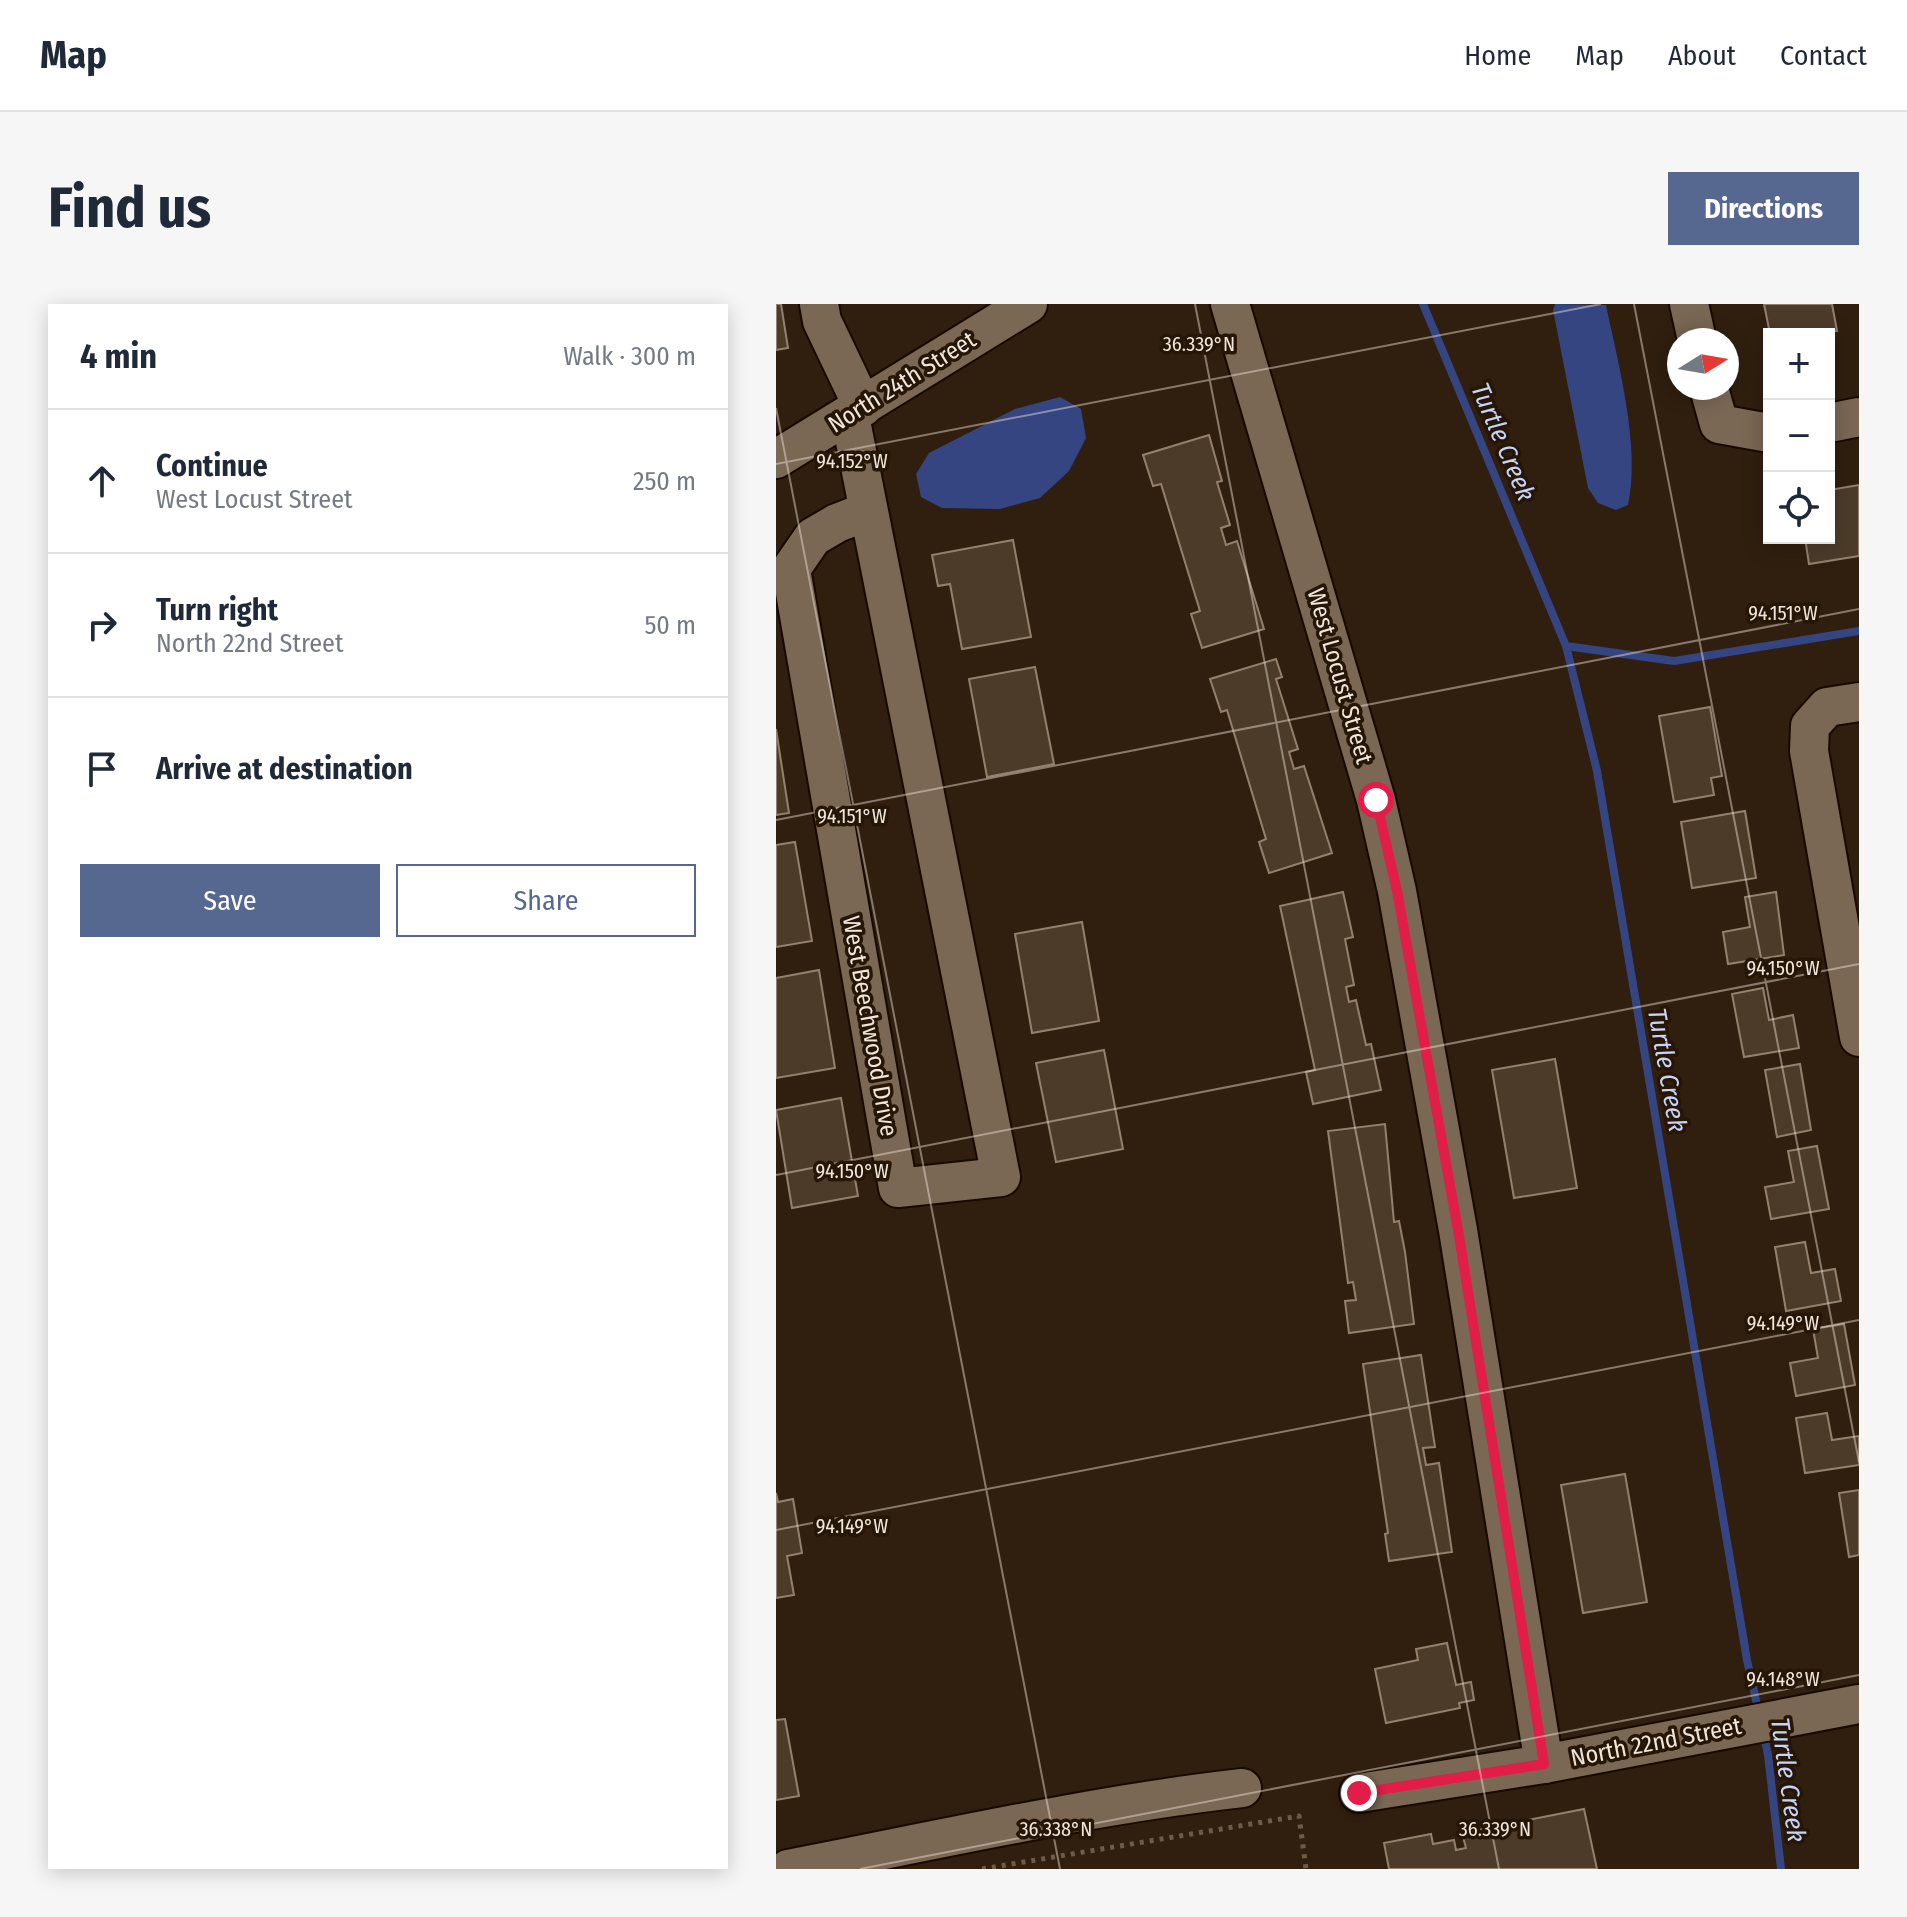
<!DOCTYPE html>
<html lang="en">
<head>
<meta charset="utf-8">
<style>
  :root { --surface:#fff; --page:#f6f6f7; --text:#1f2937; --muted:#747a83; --line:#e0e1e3; --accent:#576890 }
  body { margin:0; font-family:"Fira Sans Condensed",sans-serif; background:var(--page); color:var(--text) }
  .controls { position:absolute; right:24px; top:24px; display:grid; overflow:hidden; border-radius:0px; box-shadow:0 4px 20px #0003 }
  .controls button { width:72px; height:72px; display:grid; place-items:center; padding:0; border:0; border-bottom:2px solid var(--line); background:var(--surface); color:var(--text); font:40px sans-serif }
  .compass { position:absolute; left:891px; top:24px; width:72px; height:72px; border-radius:50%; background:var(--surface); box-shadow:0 4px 20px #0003; rotate:79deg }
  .stop { position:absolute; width:24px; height:24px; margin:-18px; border:6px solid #e11d48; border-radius:50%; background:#fff }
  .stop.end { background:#e11d48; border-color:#fff; box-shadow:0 2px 8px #0008 }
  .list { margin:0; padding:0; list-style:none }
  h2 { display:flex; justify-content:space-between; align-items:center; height:104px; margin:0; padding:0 32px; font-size:34px }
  h2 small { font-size:26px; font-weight:400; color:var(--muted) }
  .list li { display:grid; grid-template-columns:52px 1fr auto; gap:24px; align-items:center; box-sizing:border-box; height:144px; padding:0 32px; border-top:2px solid var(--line) }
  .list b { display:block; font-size:30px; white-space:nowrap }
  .list p { margin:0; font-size:26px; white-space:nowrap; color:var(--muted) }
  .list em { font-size:26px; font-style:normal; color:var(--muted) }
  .actions { display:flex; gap:16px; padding:24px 32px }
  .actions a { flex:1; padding:18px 0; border:2px solid var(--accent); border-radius:0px; text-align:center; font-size:28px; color:var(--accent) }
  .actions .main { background:var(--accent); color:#fff }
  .icon { flex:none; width:44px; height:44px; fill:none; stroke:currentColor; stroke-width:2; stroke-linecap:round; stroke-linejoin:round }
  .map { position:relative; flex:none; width:1083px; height:1565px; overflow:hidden; border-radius:0px }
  header { display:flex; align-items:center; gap:48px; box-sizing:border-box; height:112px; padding:0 40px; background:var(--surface); border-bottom:2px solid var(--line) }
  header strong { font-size:38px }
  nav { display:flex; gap:44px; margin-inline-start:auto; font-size:28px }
  .intro { display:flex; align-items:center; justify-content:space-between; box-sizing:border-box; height:192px; padding:0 48px }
  h1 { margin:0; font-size:56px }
  .button { padding:20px 36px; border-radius:0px; background:var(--accent); color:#fff; font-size:28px; font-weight:700 }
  main { display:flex; gap:48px; padding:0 48px }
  aside { flex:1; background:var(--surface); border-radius:0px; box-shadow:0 4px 20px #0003 }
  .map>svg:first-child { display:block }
  .water { fill:#344581 }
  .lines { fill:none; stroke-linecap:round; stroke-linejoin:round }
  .stream { stroke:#344581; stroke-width:8 }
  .building { fill:#4c3b29; stroke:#94806d; stroke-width:2 }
  .minor-casing { stroke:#170900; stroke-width:42 }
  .path { stroke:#6b5c4e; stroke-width:5; stroke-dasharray:4 6; stroke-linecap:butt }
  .minor { stroke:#7a6754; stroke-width:38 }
  .route { stroke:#e11d48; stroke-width:10 }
  .ticks { fill:none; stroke:#f1e6dc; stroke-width:2; stroke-opacity:0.45 }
  .labels { text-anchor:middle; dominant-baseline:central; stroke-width:7; stroke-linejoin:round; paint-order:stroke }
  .street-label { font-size:24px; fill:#f1e6dc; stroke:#261606 }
  .water-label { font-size:26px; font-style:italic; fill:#c7d4f9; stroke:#261606 }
  .ticks-label { font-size:20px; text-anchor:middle; fill:#f1e6dc; stroke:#261606; stroke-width:7; stroke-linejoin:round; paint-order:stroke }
</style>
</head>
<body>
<header>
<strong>Map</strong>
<nav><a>Home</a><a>Map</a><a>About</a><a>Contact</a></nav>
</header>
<div class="intro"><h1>Find us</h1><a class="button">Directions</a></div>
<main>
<aside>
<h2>4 min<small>Walk · 300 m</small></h2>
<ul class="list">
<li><svg class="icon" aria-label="ahead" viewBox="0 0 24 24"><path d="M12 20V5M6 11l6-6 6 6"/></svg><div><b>Continue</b><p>West Locust Street</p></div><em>250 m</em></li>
<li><svg class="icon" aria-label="right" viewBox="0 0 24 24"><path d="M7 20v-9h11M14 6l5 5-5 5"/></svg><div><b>Turn right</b><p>North 22nd Street</p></div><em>50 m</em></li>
<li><svg class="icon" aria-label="arrive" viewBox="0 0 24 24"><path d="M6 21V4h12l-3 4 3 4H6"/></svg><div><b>Arrive at destination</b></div></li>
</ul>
<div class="actions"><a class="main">Save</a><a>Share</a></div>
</aside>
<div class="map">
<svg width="1083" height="1565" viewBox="0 0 1083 1565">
  <rect width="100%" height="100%" fill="#301f0f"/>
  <g class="water">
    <path d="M779,0L830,1C842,59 865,144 852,201L840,206L822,199L812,184L777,6Z"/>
    <polygon points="284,93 305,105 310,134 293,167 264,194 224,205 166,204 145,193 140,170 153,149 239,105"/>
  </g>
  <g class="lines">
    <g class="stream">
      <polyline points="647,0 790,342 821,467 971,1356 983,1410"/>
      <polyline points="790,342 898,357 1083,327"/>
      <polyline points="987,1427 992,1451 1005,1565"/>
    </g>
  </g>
  <g class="building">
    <polygon points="0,0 5,0 12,44 0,46"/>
    <polygon points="988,0 1056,0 1061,27 1043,30 994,30"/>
    <polygon points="433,131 446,177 441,178 454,221 445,224 450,241 461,237 488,325 426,344 415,310 424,307 385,180 377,182 367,151"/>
    <polygon points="1083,181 1083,252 1033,260 1029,234 1053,234 1053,186"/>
    <polygon points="237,236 255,333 186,345 174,280 162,282 156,251"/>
    <polygon points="500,355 506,373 500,375 522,445 513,448 518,465 528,462 556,549 493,569 483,538 490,535 451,406 445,408 434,375"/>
    <polygon points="259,363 278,460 211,473 193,375"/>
    <polygon points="934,403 946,472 935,474 938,491 898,498 883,412"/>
    <polygon points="0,425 13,509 0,511"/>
    <polygon points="969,507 980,574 916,584 905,518"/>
    <polygon points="19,538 36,637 0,643 0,541"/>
    <polygon points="567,588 577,633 569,635 578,681 570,683 573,698 580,696 590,741 595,740 605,786 537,800 530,768 539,766 504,602"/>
    <polygon points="1000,588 1008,651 952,660 947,628 974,623 969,593"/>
    <polygon points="306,618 323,717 256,729 239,630"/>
    <polygon points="43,666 59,764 0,774 0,674"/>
    <polygon points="987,684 993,716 1017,711 1023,744 968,753 956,690"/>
    <polygon points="328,746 347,845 280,858 260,759"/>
    <polygon points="779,755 801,884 738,894 716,766"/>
    <polygon points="1024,760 1035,826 1001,833 989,766"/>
    <polygon points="65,794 82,892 16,904 0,806"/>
    <polygon points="609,820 618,918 623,917 629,948 638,1020 573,1029 569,997 580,996 577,978 572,979 552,827"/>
    <polygon points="1041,842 1053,905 995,915 989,883 1018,878 1012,847"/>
    <polygon points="1029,938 1035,969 1059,965 1065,997 1010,1007 999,943"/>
    <polygon points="1068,1020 1079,1081 1020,1092 1014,1059 1042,1054 1037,1025"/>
    <polygon points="645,1051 659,1143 647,1144 650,1161 663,1159 676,1248 613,1257 609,1230 612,1229 587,1060"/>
    <polygon points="1051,1109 1056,1136 1083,1132 1083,1161 1029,1169 1020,1114"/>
    <polygon points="849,1170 871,1298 807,1309 785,1181"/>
    <polygon points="1083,1186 1083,1251 1073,1253 1063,1189"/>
    <polygon points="0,1189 2,1198 17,1195 26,1249 11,1252 18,1291 0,1294"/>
    <polygon points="671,1339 680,1381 695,1378 698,1396 683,1399 684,1404 610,1419 599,1365 642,1356 640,1345"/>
    <polygon points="9,1415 23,1492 0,1496 0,1416"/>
    <polygon points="808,1505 821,1565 613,1565 608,1539 655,1530 657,1540 678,1536 680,1546 690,1544 686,1529"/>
  </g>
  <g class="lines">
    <g class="minor-casing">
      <g id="minor">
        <polyline points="43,0 46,17 87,103"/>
        <polyline points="454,0 600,496 621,587 682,926 768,1460"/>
        <polyline points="913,0 921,36"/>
        <polyline points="933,84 943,120 993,129"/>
        <polyline points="74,112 225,873 122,884 15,265 37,233 61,219 92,207"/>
        <polyline points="1053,119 1083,113"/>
        <polyline points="0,155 252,0"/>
        <polyline points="1083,398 1051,403 1034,422 1033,447 1083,733"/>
        <polyline points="583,1489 768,1460 1083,1400"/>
        <path d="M12,1565C162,1536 315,1501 466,1484"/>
      </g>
    </g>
    <polyline class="path" points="206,1565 523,1512 530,1565"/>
    <use href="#minor" class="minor"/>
  </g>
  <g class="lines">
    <polyline class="route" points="583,1489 768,1460 682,926 621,587 600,496"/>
  </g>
  <path class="ticks" d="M419,0L723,1565M858,0L1083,1158M0,104L284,1565M0,160L825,0M0,516L1083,305M0,871L1083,660M0,1226L1083,1016M84,1565L1083,1371"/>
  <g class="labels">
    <g class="street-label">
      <text transform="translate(126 78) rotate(-32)">North 24th Street</text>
      <text transform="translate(564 372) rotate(74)">West Locust Street</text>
      <text transform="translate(94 722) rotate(80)">West Beechwood Drive</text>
      <text transform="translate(880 1438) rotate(-11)">North 22nd Street</text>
    </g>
    <g class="water-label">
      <text transform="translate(727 138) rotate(67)">Turtle Creek</text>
      <text transform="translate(891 766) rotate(80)">Turtle Creek</text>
      <text transform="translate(1012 1476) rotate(82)">Turtle Creek</text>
    </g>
  </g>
  <g class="ticks-label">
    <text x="423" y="47">36.339°N</text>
    <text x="76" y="164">94.152°W</text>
    <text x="1007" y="316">94.151°W</text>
    <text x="76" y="519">94.151°W</text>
    <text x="1007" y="671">94.150°W</text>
    <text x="76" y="874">94.150°W</text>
    <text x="1007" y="1026">94.149°W</text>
    <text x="76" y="1229">94.149°W</text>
    <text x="1007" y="1382">94.148°W</text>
    <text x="280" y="1532">36.338°N</text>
    <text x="719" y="1532">36.339°N</text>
  </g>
</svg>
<div class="controls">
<button>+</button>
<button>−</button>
<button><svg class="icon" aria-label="locate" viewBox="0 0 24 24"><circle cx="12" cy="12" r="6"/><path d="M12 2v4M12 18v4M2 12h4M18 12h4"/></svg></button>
</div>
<svg class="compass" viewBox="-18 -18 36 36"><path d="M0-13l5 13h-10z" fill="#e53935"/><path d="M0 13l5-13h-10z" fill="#747a83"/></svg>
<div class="stop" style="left:600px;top:496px"></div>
<div class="stop end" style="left:583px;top:1489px"></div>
</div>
</main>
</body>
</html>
